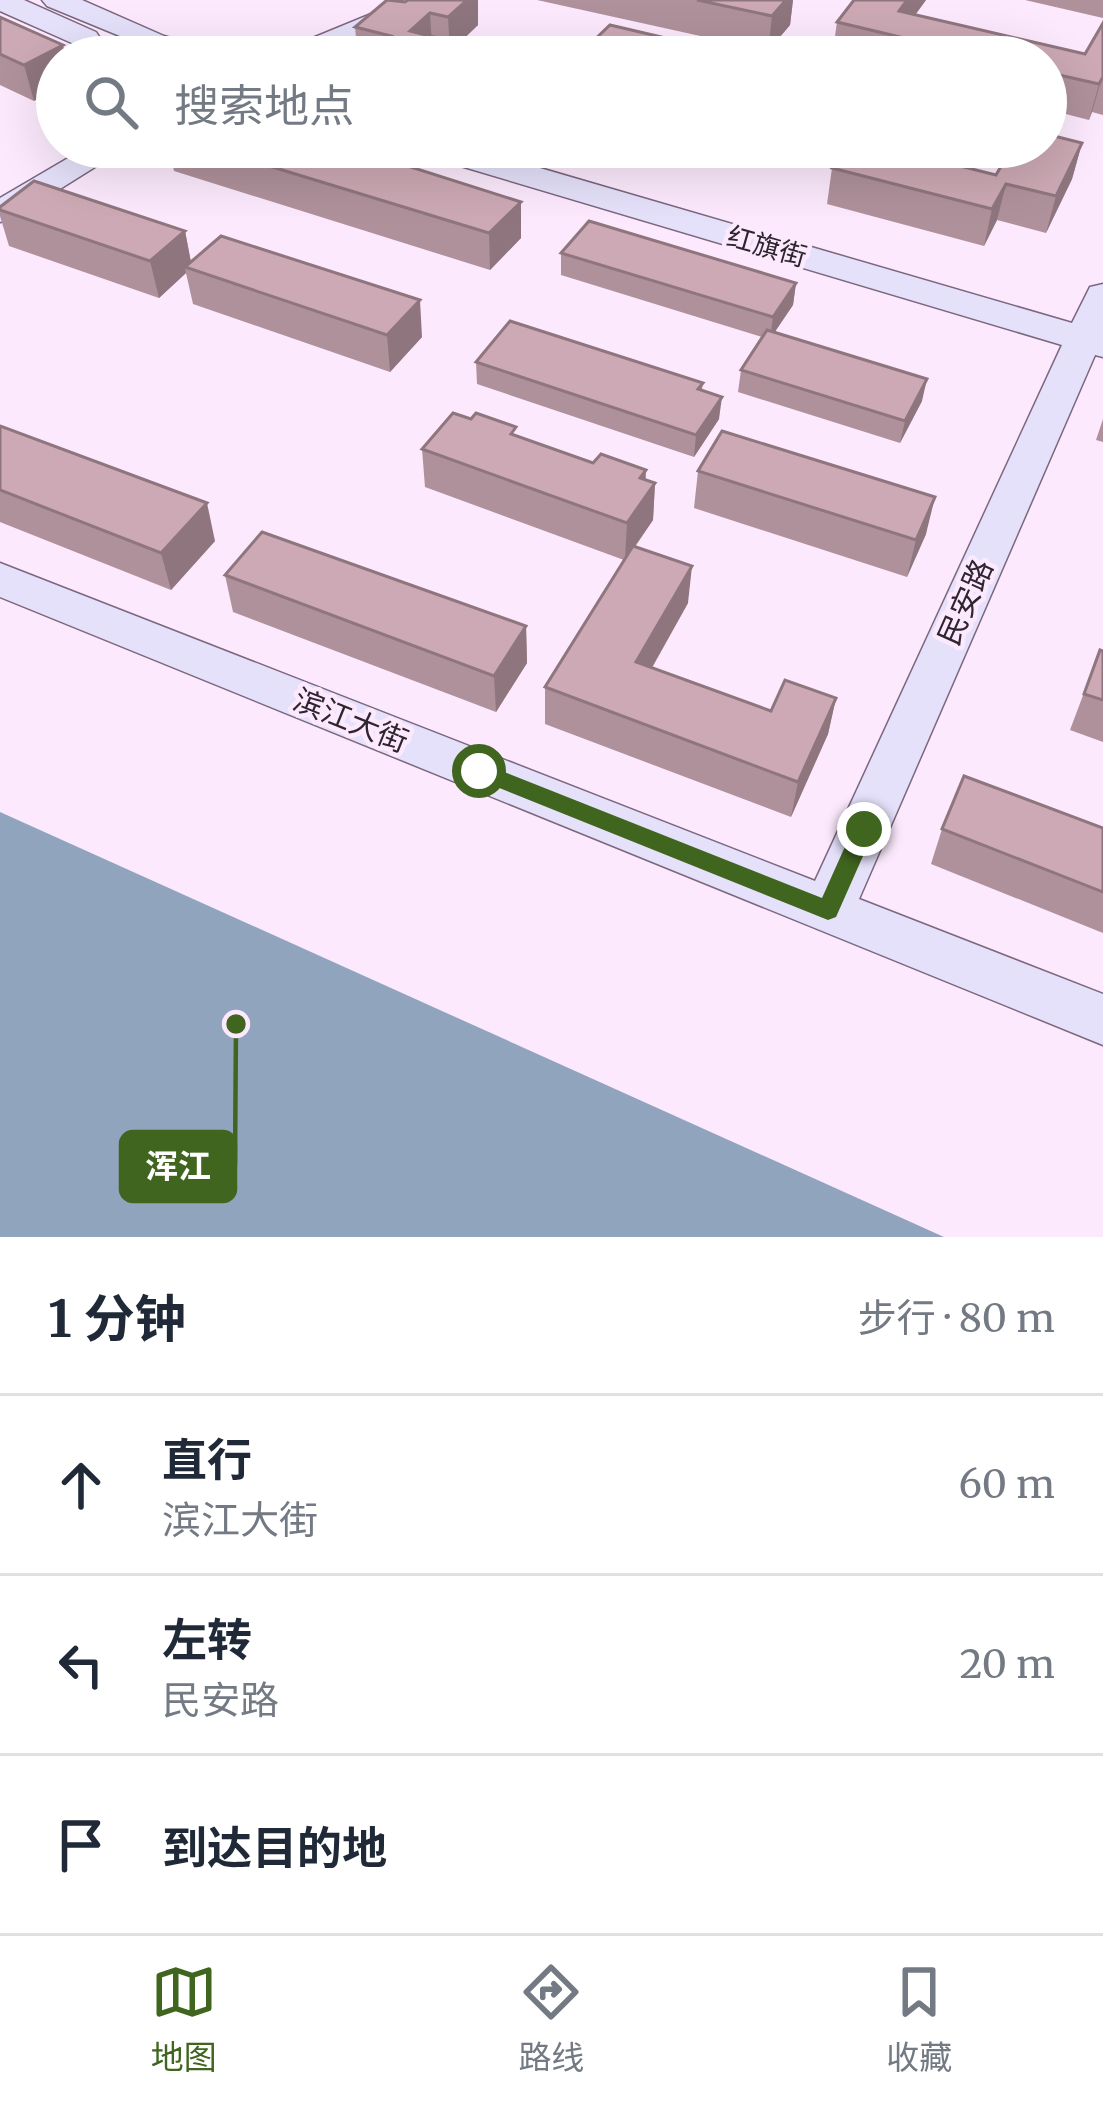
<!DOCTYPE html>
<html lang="zh">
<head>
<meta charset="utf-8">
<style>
  :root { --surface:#fff; --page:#f6f6f7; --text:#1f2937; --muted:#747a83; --line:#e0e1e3; --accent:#40651f }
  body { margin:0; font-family:Merriweather,"Noto Sans SC",serif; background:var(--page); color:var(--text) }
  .stop { position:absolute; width:36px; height:36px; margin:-27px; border:9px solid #40651f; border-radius:50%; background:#fff }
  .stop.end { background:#40651f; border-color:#fff; box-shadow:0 3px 12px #0008 }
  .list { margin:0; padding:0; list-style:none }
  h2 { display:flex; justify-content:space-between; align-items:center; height:156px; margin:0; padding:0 48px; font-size:51px }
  h2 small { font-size:39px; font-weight:400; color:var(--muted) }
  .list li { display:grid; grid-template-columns:78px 1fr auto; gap:36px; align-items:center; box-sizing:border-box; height:180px; padding:0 48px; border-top:3px solid var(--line) }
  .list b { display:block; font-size:45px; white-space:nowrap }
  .list p { margin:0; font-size:39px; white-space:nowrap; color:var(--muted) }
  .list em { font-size:39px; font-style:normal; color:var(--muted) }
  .icon { flex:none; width:66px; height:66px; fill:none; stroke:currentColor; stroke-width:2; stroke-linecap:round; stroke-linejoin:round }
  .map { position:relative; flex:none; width:1103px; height:1237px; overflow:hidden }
  .search { position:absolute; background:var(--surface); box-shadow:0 12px 48px #0002; left:36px; right:36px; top:36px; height:132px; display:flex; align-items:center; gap:30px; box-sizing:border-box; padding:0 42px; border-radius:66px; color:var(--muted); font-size:45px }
  .sheet { height:696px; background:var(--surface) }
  nav { display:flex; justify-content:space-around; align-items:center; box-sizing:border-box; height:168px; border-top:3px solid var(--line); background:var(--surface); font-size:33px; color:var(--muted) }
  nav a { display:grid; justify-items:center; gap:6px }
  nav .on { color:var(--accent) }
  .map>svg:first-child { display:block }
  .water { fill:#91a4bd }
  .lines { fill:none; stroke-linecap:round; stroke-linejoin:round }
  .secondary-casing { stroke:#7c677e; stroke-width:3 }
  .secondary { fill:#e5e1fa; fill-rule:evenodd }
  .wall { fill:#af919b }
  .shaded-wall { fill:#8f767e }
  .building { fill:#cca9b4; stroke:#8f767e; stroke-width:3 }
  .route { fill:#40651f }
  .labels { text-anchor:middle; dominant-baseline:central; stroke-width:9; stroke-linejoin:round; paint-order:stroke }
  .far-street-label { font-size:27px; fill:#2e252f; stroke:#fce9fd }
  .street-label { font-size:30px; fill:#2e252f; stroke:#fce9fd }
  .leader { fill:none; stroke:#40651f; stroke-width:4.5 }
  .callout-dot { fill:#40651f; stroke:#fce9fd; stroke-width:4.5 }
  .callout { fill:#40651f; stroke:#40651f; stroke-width:4.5 }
  .callout-label { font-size:33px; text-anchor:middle; font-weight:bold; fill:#fff }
</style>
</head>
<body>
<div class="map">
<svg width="1103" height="1237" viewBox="0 0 1103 1237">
  <rect width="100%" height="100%" fill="#fce9fd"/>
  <polygon class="water" points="0,812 944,1237 0,1237"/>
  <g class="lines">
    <g class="secondary-casing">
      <g id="secondary">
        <polygon points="0,0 24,0 96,32 100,38 85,47 74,44 0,11"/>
        <polygon points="42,0 82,0 164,36 215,51 219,57 171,57 47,6"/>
        <polygon points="405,0 446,0 441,6 319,57 277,57 281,51"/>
        <polygon points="87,147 127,147 12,219 0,222 0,198"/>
        <polygon points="416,147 468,147 1072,323 1090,287 1103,284 1103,357 1095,355 859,899 1103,994 1103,1045 0,597 0,563 815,881 1062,345 420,154"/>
      </g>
    </g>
    <use href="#secondary" class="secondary"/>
  </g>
  <g class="wall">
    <polygon points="387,0 478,25 459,43 513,57 358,57 355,27"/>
    <polygon points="537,0 793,0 790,25 768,51"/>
    <polygon points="926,0 915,15 1085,54 1103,23 1103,115 1092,112 1089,120 1058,112 1052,135 1082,143 1072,179 1046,233 997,220 984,246 827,204 832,168 996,175 1003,164 979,158 982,147 1046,147 1046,57 832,57 837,22"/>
    <polygon points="1025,0 1103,0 1103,18"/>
    <polygon points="0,17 63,45 34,101 0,85"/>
    <polygon points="585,49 747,57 585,57"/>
    <polygon points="169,147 323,147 521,238 490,270 174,171"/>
    <polygon points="0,207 185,231 191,262 422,337 390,372 193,304 186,273 159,298 9,246 0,216"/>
    <polygon points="561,253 796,283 793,305 774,333 922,401 900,443 738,392 741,370 762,337 561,275"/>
    <polygon points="476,362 703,383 702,390 719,419 694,457 477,384"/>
    <polygon points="1103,419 1103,442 1096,440"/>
    <polygon points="0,426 215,541 171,590 0,522"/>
    <polygon points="516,436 655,483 653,520 635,547 688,603 652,668 771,711 836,698 828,734 791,817 545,724 545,687 624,560 425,487 422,449"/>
    <polygon points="698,471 926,534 907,577 694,508"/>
    <polygon points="225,575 526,626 527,663 496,712 233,612"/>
    <polygon points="1100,650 1103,651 1103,742 1070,730"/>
    <polygon points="1103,828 1103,933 931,864 942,829"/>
  </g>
  <g class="shaded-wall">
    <polygon points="467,0 478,0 478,25 450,52 448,17"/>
    <polygon points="786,0 793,0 790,25 768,51 772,16"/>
    <polygon points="907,0 926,0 899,37 899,11"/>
    <polygon points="430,13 432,47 410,31"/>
    <polygon points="63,45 66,57 57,57 57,88 34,101 24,65"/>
    <polygon points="1102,77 1092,112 1089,120 1099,84"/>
    <polygon points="1059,109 1050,145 1046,134"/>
    <polygon points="1082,143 1072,179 1046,233 1056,196"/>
    <polygon points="1006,184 997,220 984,246 992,209"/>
    <polygon points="521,202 521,238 490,270 489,233"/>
    <polygon points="185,231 192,268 185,267 186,273 159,298 150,261"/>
    <polygon points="796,283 793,305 770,339 773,317"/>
    <polygon points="420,300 422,337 390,372 387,335"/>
    <polygon points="927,379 922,401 900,443 905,421"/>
    <polygon points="722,397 719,419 694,457 696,435"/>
    <polygon points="646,470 645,498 655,483 653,520 625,560 627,523 640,478"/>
    <polygon points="935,497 926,534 907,577 916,540"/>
    <polygon points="207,503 215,541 171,590 161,553"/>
    <polygon points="692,566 688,603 634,699 636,662"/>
    <polygon points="526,626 527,663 496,712 494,676"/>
    <polygon points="836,698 828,734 791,817 798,782"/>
  </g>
  <g class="building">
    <polygon points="387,0 405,2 408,0 467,0 448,17 430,13 410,31 513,57 396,57 373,51 391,36 355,27"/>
    <polygon points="697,0 786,0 772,16"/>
    <polygon points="854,0 907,0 899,11 1085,54 1103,23 1103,77 1099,84 1046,72 1046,57 984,57 837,22"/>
    <polygon points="0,17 63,45 24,65 0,54"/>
    <polygon points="610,25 747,57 615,57 585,49"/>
    <polygon points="1046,106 1059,109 1046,134 1082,143 1056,196 1006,184 992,209 832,168 846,147 884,147 996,175 1012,147 1046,147"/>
    <polygon points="207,147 323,147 337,151 342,147 348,147 521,202 489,233"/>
    <polygon points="34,181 185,231 150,261 0,210 0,207"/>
    <polygon points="589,221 796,283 773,317 561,253"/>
    <polygon points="221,236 420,300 387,335 185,267"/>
    <polygon points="510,321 703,383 698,389 722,397 696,435 476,362"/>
    <polygon points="767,330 927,379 905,421 741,370"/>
    <polygon points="453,413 471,419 476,413 516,427 511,434 593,463 601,454 646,470 640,478 655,483 627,523 422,449"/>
    <polygon points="0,426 207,503 161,553 0,490"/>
    <polygon points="722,431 935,497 916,540 698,471"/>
    <polygon points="262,532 526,626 494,676 225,575"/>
    <polygon points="633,546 692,566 636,662 771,711 785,680 836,698 798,782 545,687"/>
    <polygon points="1100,650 1103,651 1103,700 1084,694"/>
    <polygon points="964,776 1103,828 1103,892 942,829"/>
  </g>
  <polygon class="route" points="479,762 822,898 856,822 872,822 875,829 836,917 828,920 472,777 469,771"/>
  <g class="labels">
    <g class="far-street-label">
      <text transform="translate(767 246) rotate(16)">红旗街</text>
    </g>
    <g class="street-label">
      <text transform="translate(965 602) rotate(-66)">民安路</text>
      <text transform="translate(351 720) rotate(22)">滨江大街</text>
    </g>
  </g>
  <path class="leader" d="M236 1024L235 1166"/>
  <circle class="callout-dot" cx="236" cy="1024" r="12"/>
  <rect class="callout" x="121" y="1132" width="114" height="69" rx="12"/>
  <g class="callout-label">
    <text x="178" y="1178">浑江</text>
  </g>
</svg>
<div class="stop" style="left:479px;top:771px"></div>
<div class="stop end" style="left:864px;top:829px"></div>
<div class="search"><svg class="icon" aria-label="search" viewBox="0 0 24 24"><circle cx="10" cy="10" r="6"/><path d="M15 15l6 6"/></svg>搜索地点</div>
</div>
<section class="sheet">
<h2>1 分钟<small>步行 · 80 m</small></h2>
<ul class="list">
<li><svg class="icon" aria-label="ahead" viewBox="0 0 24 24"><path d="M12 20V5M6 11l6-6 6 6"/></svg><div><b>直行</b><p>滨江大街</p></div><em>60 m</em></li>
<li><svg class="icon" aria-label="left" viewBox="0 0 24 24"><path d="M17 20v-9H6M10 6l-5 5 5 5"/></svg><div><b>左转</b><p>民安路</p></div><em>20 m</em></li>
<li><svg class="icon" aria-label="arrive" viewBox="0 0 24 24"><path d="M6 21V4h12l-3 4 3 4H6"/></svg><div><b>到达目的地</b></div></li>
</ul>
</section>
<nav>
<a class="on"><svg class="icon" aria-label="map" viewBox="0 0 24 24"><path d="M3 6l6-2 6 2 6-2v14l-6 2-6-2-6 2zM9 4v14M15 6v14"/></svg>地图</a>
<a><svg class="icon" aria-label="directions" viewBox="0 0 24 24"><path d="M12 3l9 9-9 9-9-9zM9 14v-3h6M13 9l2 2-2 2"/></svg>路线</a>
<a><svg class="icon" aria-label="saved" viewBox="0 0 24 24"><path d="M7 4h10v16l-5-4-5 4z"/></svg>收藏</a>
</nav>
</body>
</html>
